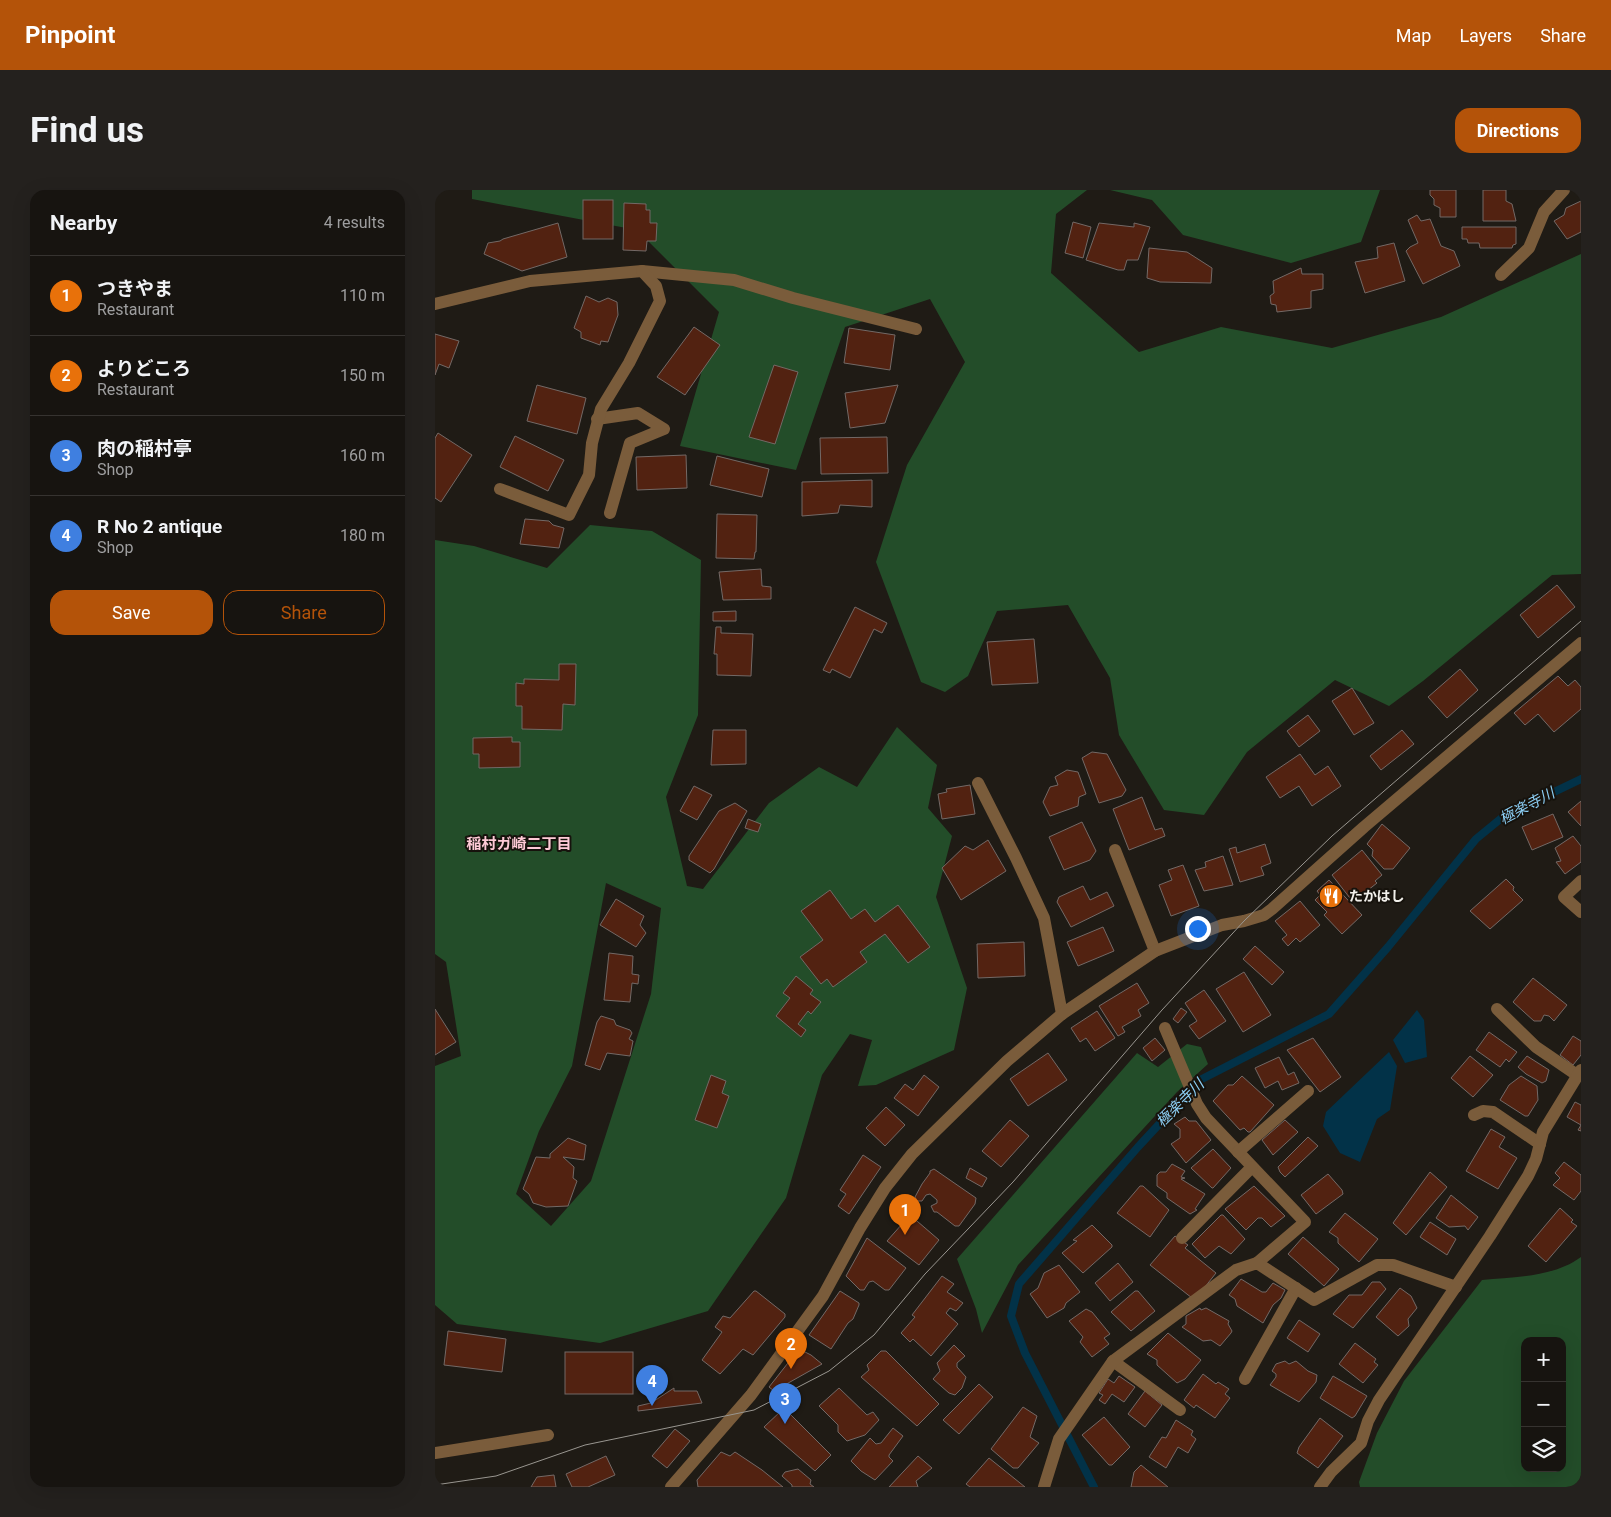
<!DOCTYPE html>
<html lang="en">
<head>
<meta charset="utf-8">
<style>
  :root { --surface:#171410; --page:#24211e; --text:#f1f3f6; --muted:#9e9e9f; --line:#363330; --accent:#b45309 }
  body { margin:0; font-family:Roboto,"Noto Sans JP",sans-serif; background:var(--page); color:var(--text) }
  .controls { position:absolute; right:15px; bottom:15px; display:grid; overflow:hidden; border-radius:10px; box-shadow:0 5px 20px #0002 }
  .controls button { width:45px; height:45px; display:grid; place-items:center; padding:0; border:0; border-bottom:1px solid var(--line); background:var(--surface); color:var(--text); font:25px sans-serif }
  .you { position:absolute; left:762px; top:738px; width:18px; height:18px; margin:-12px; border:4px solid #fff; border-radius:50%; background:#1a73e8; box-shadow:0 0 0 8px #1a73e833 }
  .badge { display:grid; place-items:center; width:32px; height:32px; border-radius:50%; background:var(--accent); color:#fff; font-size:16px; font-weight:700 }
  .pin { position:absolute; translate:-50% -41px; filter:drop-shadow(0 1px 2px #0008) }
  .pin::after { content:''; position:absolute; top:26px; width:18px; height:15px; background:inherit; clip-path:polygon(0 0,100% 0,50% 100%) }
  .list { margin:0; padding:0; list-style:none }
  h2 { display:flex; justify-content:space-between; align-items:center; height:65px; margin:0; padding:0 20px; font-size:21px }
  h2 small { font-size:16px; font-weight:400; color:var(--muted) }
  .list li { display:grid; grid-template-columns:32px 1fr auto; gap:15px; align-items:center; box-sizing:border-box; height:80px; padding:0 20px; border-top:1px solid var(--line) }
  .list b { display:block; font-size:19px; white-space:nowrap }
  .list p { margin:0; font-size:16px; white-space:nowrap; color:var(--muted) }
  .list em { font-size:16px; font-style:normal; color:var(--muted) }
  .actions { display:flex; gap:10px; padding:15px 20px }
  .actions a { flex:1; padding:11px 0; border:1px solid var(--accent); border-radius:15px; text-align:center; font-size:18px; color:var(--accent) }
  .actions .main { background:var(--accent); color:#fff }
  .icon { flex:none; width:28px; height:28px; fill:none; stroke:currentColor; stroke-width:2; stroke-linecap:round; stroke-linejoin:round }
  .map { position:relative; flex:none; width:1146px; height:1297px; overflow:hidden; border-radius:15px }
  header { display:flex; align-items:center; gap:30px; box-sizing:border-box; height:70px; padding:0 25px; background:var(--accent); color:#fff }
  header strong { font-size:24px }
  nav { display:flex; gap:28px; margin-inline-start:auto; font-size:18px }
  .intro { display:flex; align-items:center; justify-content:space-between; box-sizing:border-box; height:120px; padding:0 30px }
  h1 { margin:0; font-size:35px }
  .button { padding:12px 22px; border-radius:15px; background:var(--accent); color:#fff; font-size:18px; font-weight:700 }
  main { display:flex; gap:30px; padding:0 30px }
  aside { flex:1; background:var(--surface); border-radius:15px; box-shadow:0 5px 20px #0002 }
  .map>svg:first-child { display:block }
  .forest { fill:#234d29; fill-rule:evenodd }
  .water { fill:#023248 }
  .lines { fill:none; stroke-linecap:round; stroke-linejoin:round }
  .stream { stroke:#023248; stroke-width:8 }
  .building { fill:#522211; stroke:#736966 }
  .minor { stroke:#7a5c3b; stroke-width:12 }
  .tram { stroke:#999690; stroke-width:1 }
  .labels { text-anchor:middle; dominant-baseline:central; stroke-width:4; stroke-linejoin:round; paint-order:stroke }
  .poi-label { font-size:14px; font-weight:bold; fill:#f2f0eb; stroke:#16120c; text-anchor:start }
  .water-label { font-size:15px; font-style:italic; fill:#8ccef4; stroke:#16120c }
  .neighbourhood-label { font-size:15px; font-weight:bold; fill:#fecad6; stroke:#16120c }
</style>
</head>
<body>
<header>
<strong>Pinpoint</strong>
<nav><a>Map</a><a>Layers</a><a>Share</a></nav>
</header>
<div class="intro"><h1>Find us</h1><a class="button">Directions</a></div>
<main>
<aside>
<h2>Nearby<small>4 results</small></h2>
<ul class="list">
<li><span class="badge" style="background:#e8710a">1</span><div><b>つきやま</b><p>Restaurant</p></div><em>110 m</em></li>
<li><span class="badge" style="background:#e8710a">2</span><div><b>よりどころ</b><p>Restaurant</p></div><em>150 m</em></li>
<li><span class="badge" style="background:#3f7fe0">3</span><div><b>肉の稲村亭</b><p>Shop</p></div><em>160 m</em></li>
<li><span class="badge" style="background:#3f7fe0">4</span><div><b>R No 2 antique</b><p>Shop</p></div><em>180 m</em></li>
</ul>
<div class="actions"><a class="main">Save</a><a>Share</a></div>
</aside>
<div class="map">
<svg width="1146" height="1297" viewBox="0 0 1146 1297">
  <rect width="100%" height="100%" fill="#1f1b15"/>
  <g class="forest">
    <polygon points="37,0 652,0 621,24 616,83 704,162 786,137 897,158 1006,127 1146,64 1146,384 1117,385 988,491 954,516 900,490 812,562 769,625 729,620 684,545 675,488 633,415 562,421 533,486 510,502 486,492 441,372 472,275 530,172 495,109 410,137 361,280 245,256 284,122 202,40 37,9"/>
    <polygon points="675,0 945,0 926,52 856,73 748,45 717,10"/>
    <path d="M155,335L217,341L266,370L263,525L231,607L252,696L268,699L334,613L384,577L422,597L462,537L502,575L493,618L517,646L501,707L532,798L519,860L441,895L423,896L437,850L415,844L387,885L351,1008L273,1121L165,1153L22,1134L0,1115V876L26,866L11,772L0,764V350L39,356L112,378ZM171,693L226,718L216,804L156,991L116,1036L81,1004L104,941L137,876Z"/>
    <polygon points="752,854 766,857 773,874 742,902 583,1075 547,1143 541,1119 522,1069 702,863 723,877"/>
    <path d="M1146,1067V1297H925L924,1292L942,1243L969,1191L1047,1090C1080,1087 1119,1087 1146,1067ZM1090,1151H1127V1278H1090Z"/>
  </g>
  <g class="water">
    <polygon points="982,820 989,830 992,867 970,873 958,850"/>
    <polygon points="954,862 962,876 955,920 942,929 925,972 905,963 888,936 891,922"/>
  </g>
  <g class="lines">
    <polyline class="stream" points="659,1297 590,1163 576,1126 584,1094 703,957 765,890 894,824 953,757 1041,649 1069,626 1146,589"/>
  </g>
  <g class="building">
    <polygon points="995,0 1021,0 1021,27 1005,27 1005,18 999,15 999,9 995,5"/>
    <polygon points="1048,0 1071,0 1071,11 1077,14 1081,31 1048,31"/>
    <rect x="148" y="10" width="30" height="39"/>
    <polygon points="1146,11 1146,42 1132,49 1119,31 1129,25 1131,18"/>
    <polygon points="189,13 211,14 211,20 215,20 215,33 222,33 221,51 212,51 211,61 188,60"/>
    <polygon points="982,25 986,31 995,29 1006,56 1019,61 1025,76 988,94 971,61 975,57 983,53 973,30"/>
    <polygon points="638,32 656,37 648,68 630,63"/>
    <polygon points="123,33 132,67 87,81 49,64 53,53 65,51 68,49"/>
    <polygon points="664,33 699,37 699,33 715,37 703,70 692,70 689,80 683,80 651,70"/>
    <polygon points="1027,37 1081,37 1081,54 1078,55 1077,58 1045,58 1044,53 1033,53 1032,49 1027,49"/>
    <polygon points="959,53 970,91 930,103 920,72 943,68 942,57"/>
    <polygon points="714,58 752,62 777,78 776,93 725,92 712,88"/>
    <polygon points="866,78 867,84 888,84 888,99 876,101 876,118 842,122 841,115 836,114 835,106 839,103 838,91"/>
    <polygon points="151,106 164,112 173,108 182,112 183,125 173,152 166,151 165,155 146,148 146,142 139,138"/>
    <polygon points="259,137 285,155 250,205 222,187"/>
    <polygon points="414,138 460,145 455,180 409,173"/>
    <polygon points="0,144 24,151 14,178 4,174 0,185"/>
    <polygon points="339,175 363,182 340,254 314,247"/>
    <polygon points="102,195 151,208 142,244 92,231"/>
    <polygon points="463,195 450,233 415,238 410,203"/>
    <polygon points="3,243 37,265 6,312 0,308 0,248"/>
    <polygon points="80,246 129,270 113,301 65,277"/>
    <polygon points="452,247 453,283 386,284 385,248"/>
    <polygon points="251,265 252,298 202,300 201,267"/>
    <polygon points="282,266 334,279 327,307 275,295"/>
    <polygon points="437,290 437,317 405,315 403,323 367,326 367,292"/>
    <polygon points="282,324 322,325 321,362 320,362 319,369 281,368"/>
    <polygon points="90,329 114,331 118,335 129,338 124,358 85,354"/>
    <polygon points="326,379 327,396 336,397 336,409 288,410 284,382"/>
    <polygon points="1122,395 1140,417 1103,448 1085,425"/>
    <polygon points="420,417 452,433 447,443 439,439 415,488 397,479 395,483 388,480"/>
    <polygon points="301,421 301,431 278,431 278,422"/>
    <polygon points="281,437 286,437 286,443 318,444 316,486 282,485 282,464 279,464"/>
    <polygon points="599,449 603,493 557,495 552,452"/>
    <polygon points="124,474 141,474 140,515 128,514 127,540 87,539 87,516 81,516 81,493 89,494 89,489 124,490"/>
    <polygon points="1025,479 1043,500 1012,528 993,507"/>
    <polygon points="1123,486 1133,496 1140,490 1146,497 1146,519 1119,542 1103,524 1090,535 1079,523"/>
    <polygon points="917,498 939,533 919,545 897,511"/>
    <polygon points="873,525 885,541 864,557 852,541"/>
    <polygon points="278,540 311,540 311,574 276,575"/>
    <polygon points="967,540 979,554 946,580 935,566"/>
    <polygon points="77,547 77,552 85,552 85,577 44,578 44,564 38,564 38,548"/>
    <polygon points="657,562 672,564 691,600 687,606 664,613 647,568"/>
    <polygon points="865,564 880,585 893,576 906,596 877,616 864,596 845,608 831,587"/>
    <polygon points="632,580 643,582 651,604 644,607 643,616 615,626 608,612 615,597 623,595 620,587"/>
    <polygon points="535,595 540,624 507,629 503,604 512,602 511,599"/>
    <polygon points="259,596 277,605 262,630 245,621"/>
    <polygon points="707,607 720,640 727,638 730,646 694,660 678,619"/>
    <polygon points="1146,611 1146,636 1133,622"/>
    <polygon points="300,613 312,621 279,679 275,683 254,670 254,666 284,621"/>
    <polygon points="1118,624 1128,647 1097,660 1087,637"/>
    <polygon points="313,629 326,634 323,642 310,638"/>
    <polygon points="647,632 661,661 655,670 629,680 614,647"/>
    <polygon points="947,634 975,658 958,679 949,679 937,666 938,660 932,654"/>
    <polygon points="1138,646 1146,656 1146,672 1130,684 1121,672 1126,671 1120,658"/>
    <polygon points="553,650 571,681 526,710 507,678 530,656 538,660"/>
    <polygon points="830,654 836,673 826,677 829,685 805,692 794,659 801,657 802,663"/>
    <polygon points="927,660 947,685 940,691 942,693 918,712 897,685"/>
    <polygon points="788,666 798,695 769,701 760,680 771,677 770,672"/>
    <polygon points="748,675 764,716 736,726 724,695 737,690 733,680"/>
    <polygon points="1071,689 1079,697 1078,700 1088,710 1055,739 1035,721"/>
    <polygon points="894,690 927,725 907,744 889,725 892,722 880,710 885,705 882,701"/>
    <polygon points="648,696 655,710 672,702 679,716 636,737 622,712 624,707"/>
    <polygon points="395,700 416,729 430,719 440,732 463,715 495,757 473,773 450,744 425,762 432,772 398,797 392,789 386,794 365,767 388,750 366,721"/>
    <polygon points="181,709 209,726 205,735 211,743 201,757 165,735"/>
    <polygon points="865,711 885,735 865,752 861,748 853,756 847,749 852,745 840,731"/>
    <polygon points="668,737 679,761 643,776 632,752"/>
    <polygon points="589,752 590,786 543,788 542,754"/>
    <polygon points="820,756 849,782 837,795 808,769"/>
    <polygon points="174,763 198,766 197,784 204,785 203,794 197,793 195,812 169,810"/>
    <polygon points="809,782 836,825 808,842 781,799"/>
    <polygon points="361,786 378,800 375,804 386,812 376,824 373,821 363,834 371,840 366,847 341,826 355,808 348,803"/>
    <polygon points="1098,788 1132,815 1119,831 1114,826 1109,825 1106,831 1099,831 1078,812"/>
    <polygon points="702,793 714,813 703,820 706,826 687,837 690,842 683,846 664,816"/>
    <polygon points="769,800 791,831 764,849 754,836 762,831 750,813"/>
    <polygon points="746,818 752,822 743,833 738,829"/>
    <polygon points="0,819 21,852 0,865"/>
    <polygon points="662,821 680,848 660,861 651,848 645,852 636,838"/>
    <polygon points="166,826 179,830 181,835 195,840 197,843 194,849 198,851 195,866 172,863 165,880 150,875 162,832"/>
    <polygon points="1054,842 1082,862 1074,872 1071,869 1065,877 1041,860"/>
    <polygon points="1138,846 1146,851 1146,865 1138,875 1125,865"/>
    <polygon points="720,848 730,860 717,871 708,858"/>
    <polygon points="878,848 906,887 885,902 852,860"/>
    <polygon points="613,863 632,890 593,916 575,889"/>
    <polygon points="1035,866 1058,885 1038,907 1016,888"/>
    <polygon points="1092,866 1114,880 1111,891 1107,893 1091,884 1083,877"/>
    <polygon points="844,867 853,885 859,882 864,893 847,900 843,891 830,898 820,878"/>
    <polygon points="276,885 291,891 287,903 294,906 282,938 260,930"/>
    <polygon points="489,885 504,897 483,926 459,908 470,894 478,900"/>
    <polygon points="807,886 839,915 815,942 813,942 809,938 805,940 778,911 793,895 798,895"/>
    <polygon points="1086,886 1102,896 1103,910 1093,926 1090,926 1065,910 1074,895"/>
    <polygon points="1140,912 1146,915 1146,941 1143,940 1146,935 1132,927"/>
    <polygon points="451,917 470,935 450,956 431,938"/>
    <polygon points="750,927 754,931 761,931 776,950 751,973 736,954 745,948 745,939 739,934"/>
    <polygon points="575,930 594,946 566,977 547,961"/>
    <polygon points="850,930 863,942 838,965 827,950"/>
    <polygon points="1056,939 1070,947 1064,957 1082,968 1063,999 1031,981"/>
    <polygon points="873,947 883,956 850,987 845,982 843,977"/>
    <polygon points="133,948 151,955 149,970 128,967 139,977 138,988 142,991 133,1016 111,1017 98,1013 94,1004 88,999 101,967 115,968 115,964"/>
    <polygon points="778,959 796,978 778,998 777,998 756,978"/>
    <polygon points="428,965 446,977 414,1024 403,1016 411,1004 405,1000"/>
    <polygon points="1129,972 1146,985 1146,1001 1139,1010 1118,995 1125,988 1120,983"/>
    <polygon points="737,974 750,981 746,987 750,988 746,989 770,1004 760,1019 762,1020 755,1024 732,1008 732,1003 722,996 722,985 725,982 731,982"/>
    <polygon points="535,978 552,988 547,997 531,988"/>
    <polygon points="499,979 541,1008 540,1014 524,1036 520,1036 502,1022 499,1022 496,1016 502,1013 502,1010 495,1004 491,1005 487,1011 482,1011 480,1007 487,994 495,983 495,981"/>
    <polygon points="995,982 1012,997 971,1045 958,1033"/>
    <polygon points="893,984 907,1000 908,1004 881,1024 866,1005"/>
    <polygon points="705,996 708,996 734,1020 715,1047 682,1023"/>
    <polygon points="819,996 850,1026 836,1037 827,1028 823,1028 811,1040 790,1019"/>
    <polygon points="1016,1005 1043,1027 1033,1040 1030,1036 1014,1037 1001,1028"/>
    <polygon points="1125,1018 1138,1030 1136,1032 1142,1036 1111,1072 1093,1056"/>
    <polygon points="910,1023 943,1049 924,1072 903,1053 903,1048 894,1042"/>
    <polygon points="475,1025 504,1050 484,1075 452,1051"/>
    <polygon points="786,1025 788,1025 810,1049 796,1064 784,1056 770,1068 757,1054"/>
    <polygon points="995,1032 1021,1049 1012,1065 985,1047"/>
    <polygon points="657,1035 677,1055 677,1057 648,1083 627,1063 642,1051 638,1050"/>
    <polygon points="740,1046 753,1055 750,1058 781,1083 766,1102 757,1108 715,1075"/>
    <polygon points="868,1047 904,1079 889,1096 853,1064"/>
    <polygon points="432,1048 471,1078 454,1100 450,1100 438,1091 434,1092 429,1100 425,1100 411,1086"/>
    <polygon points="683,1073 698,1092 675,1111 660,1093"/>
    <polygon points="624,1075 645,1102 631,1113 629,1118 612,1128 595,1104 603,1098 609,1083"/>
    <polygon points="507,1086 519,1094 512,1102 528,1113 521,1121 515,1118 511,1123 523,1134 496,1166 478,1149 475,1152 466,1143 480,1127 477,1125"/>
    <polygon points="806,1089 827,1102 831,1102 838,1093 850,1100 846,1108 838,1115 828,1133 802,1116 800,1109 794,1105"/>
    <polygon points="937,1092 945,1092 951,1099 918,1138 898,1124 914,1105 927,1105"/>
    <polygon points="965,1098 976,1106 982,1118 973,1129 974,1136 963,1146 941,1127"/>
    <polygon points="319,1101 321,1101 350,1124 350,1127 318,1165 308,1159 285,1184 267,1170 287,1142 280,1137 288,1126 295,1128"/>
    <polygon points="405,1101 424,1113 424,1115 418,1129 413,1133 396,1159 374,1145"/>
    <polygon points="700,1101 703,1101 720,1121 696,1141 676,1122"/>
    <polygon points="765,1118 766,1120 771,1118 794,1131 793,1134 797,1141 796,1143 785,1156 776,1150 768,1151 747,1137 751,1134 751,1126"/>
    <polygon points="651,1119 657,1122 675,1144 669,1148 674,1154 657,1167 645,1152 648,1147 634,1131"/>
    <polygon points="864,1130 885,1144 873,1162 852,1148"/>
    <polygon points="13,1141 71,1149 67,1182 9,1175"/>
    <polygon points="733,1143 766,1170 750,1189 742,1193 722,1175 722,1170 712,1164"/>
    <polygon points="920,1153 941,1169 939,1172 943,1175 928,1193 904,1174"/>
    <polygon points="519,1155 530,1166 522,1173 522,1177 531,1187 527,1198 520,1205 514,1203 498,1189 505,1181 502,1173"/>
    <polygon points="364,1159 376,1165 387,1174 339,1201 334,1197"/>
    <polygon points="446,1161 451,1161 504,1214 482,1236 426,1187 434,1180 432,1175"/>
    <rect x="130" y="1162" width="68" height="42"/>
    <polygon points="850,1171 854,1174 861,1171 873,1181 882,1185 881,1192 864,1212 835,1195 841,1187 841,1184 837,1181 841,1174"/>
    <polygon points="768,1184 781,1194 783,1192 794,1199 790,1204 795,1208 780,1228 761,1215 759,1218 749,1210"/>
    <polygon points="684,1186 700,1197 689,1212 677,1204 670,1214 664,1210 668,1205 664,1203 673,1189 679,1193"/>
    <polygon points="898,1186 932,1206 920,1226 917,1228 885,1208"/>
    <polygon points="544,1194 558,1207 524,1244 508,1230"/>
    <polygon points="239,1198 239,1201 262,1201 267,1213 203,1221 203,1216 216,1213"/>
    <polygon points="404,1198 432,1225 438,1222 444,1230 430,1245 412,1251 403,1242 403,1235 384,1216"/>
    <polygon points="710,1201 727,1215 710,1237 693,1224"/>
    <polygon points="588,1217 602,1226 595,1247 604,1253 583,1278 578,1278 556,1259"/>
    <polygon points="347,1220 351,1220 396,1265 380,1281 329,1237"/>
    <polygon points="669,1227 695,1257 677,1275 674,1275 647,1245"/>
    <polygon points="885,1228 908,1246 883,1278 862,1263 864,1257"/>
    <polygon points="741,1230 758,1241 756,1245 761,1249 753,1263 743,1257 731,1278 714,1267 727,1247 731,1248"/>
    <polygon points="458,1238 468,1246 454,1265 454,1267 458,1271 440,1290 426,1281 416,1271 435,1248 441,1254 446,1253"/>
    <polygon points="240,1239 255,1251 232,1278 217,1266"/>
    <polygon points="286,1262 295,1266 300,1262 327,1280 348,1297 263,1297 262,1290"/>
    <polygon points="171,1266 180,1285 153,1297 137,1297 131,1284"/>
    <polygon points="483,1266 497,1278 481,1291 483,1297 454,1297"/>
    <polygon points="554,1268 590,1297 535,1297 531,1294"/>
    <polygon points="706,1275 733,1297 696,1297 699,1282"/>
    <polygon points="363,1279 376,1290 375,1294 379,1297 357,1297 357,1295 347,1286 350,1282"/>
    <polygon points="119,1285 121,1297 96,1297 102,1287"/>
  </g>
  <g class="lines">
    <g class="minor">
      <polyline points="1066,85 1094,58 1109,22 1129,0"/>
      <polyline points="0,114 95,91 207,81 299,90 358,108 481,139"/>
      <polyline points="162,229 203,223 229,239 195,253 175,323"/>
      <polyline points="65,299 134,325 154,285 157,253 166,219 194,173 225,111 221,96 207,81"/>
      <polyline points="543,593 581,668 609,728 627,824"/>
      <polyline points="680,660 720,761"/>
      <polyline points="1146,691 1129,707 1146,722"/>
      <polyline points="1062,819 1101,857 1142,885"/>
      <polyline points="730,838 762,914 771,928 870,1032 822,1073"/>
      <polyline points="1039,925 1048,921 1058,922 1105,954"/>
      <polyline points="803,962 873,901"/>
      <polyline points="747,1048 817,977"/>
      <polyline points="678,1171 745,1220"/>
      <polyline points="810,1189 861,1098"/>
      <polyline points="0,1263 113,1245"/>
      <polyline points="236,1297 316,1205 388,1106 425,1038 450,998 477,964 572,871 627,824 720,761 787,735 809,731 829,725 837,719 929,637 1146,453"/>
      <polyline points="609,1297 624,1249 678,1171 801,1080 822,1073 879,1110 942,1075 958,1075 1021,1097"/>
      <polyline points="885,1297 896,1282 926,1253 933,1231 944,1210 1055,1046 1093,986 1101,969 1108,942 1146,880"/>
    </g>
    <polyline class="tram" points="0,1295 61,1286 150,1255 319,1220 394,1181 439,1145 490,1084 578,992 727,820 809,731 897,646 1146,431"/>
  </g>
  <defs>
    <g id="restaurant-disc" transform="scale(1.25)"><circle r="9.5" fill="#e8710a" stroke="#16120c"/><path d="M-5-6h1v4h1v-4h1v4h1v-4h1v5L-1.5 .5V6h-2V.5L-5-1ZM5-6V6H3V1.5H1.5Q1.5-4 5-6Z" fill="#fff"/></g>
  </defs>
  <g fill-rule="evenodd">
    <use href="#restaurant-disc" x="896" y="706"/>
  </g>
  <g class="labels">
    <g class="poi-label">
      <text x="914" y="706">たかはし</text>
    </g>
    <g class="water-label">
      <text transform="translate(1092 616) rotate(-28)">極楽寺川</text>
      <text transform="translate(745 913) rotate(-45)">極楽寺川</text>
    </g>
    <g class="neighbourhood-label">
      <text x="84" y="654">稲村ガ崎二丁目</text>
    </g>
  </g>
</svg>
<div class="controls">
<button>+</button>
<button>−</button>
<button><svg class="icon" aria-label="layers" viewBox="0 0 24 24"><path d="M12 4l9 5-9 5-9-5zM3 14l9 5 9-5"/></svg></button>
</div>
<div class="you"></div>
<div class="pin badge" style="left:470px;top:1045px;background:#e8710a">1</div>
<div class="pin badge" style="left:356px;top:1179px;background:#e8710a">2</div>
<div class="pin badge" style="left:350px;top:1234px;background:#3f7fe0">3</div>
<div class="pin badge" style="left:217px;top:1216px;background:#3f7fe0">4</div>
</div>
</main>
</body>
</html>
